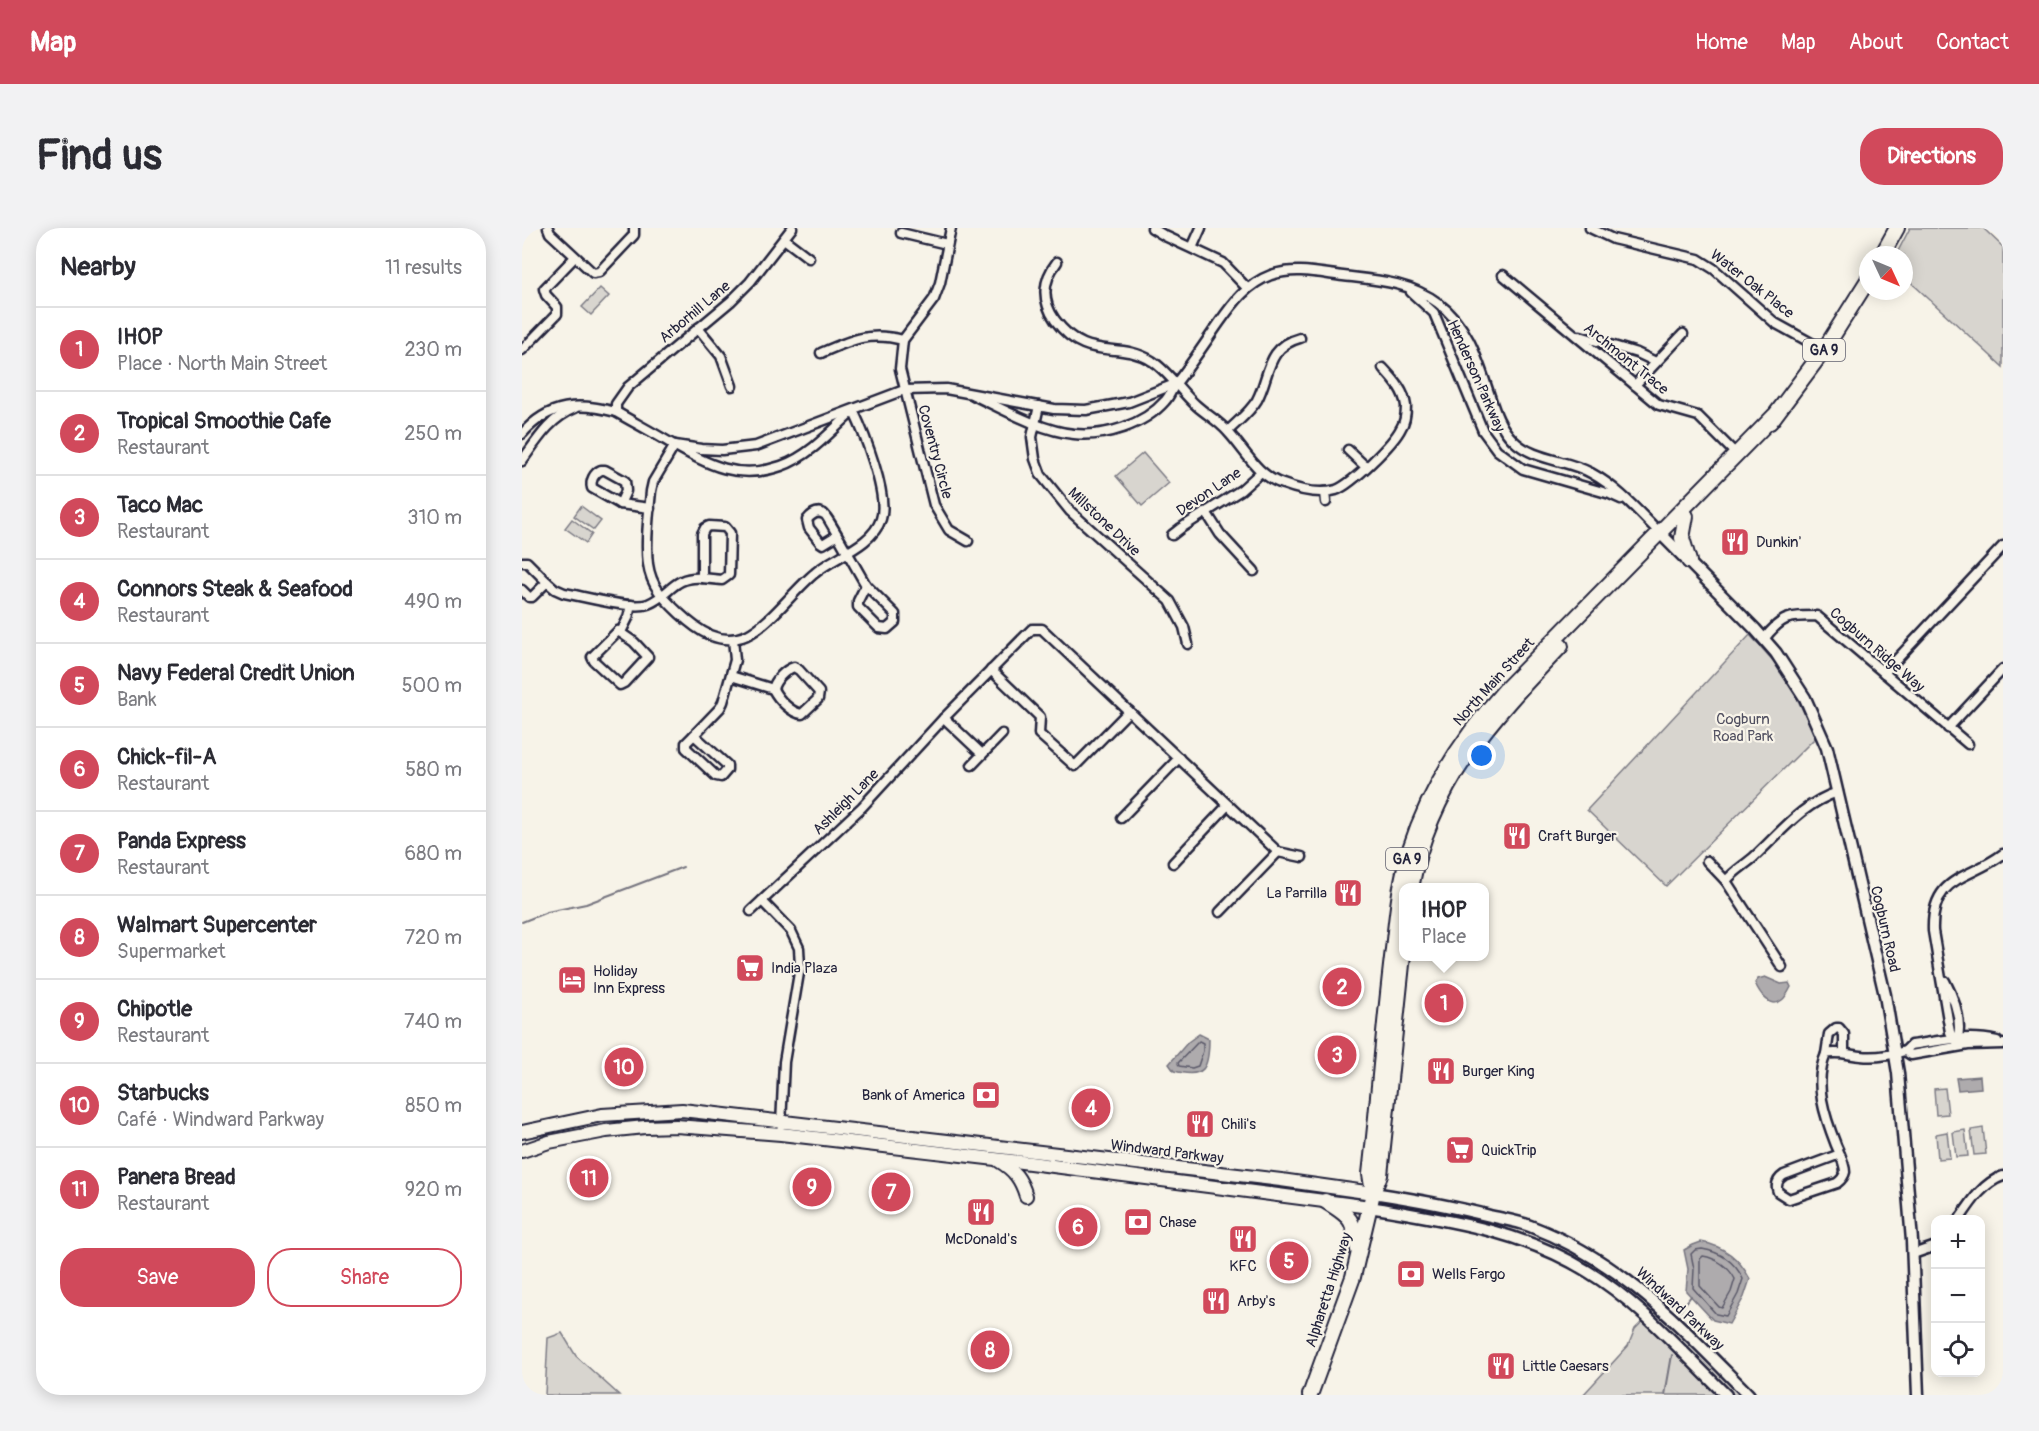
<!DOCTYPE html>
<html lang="en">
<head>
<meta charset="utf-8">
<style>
  :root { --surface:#fff; --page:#f2f2f3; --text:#2b2b33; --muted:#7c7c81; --line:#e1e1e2; --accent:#d1495b }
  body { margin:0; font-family:Pangolin,sans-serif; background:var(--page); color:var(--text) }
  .controls { position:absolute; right:18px; bottom:18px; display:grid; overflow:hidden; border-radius:12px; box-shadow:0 3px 15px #0003 }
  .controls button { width:54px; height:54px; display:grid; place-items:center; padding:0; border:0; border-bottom:2px solid var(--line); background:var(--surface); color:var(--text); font:30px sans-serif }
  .compass { position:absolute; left:1337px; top:18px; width:54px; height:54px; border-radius:50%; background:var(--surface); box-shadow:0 3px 15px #0003; rotate:134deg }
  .you { position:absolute; left:960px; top:528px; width:21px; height:21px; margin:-15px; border:4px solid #fff; border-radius:50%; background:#1a73e8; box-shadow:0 0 0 9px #1a73e833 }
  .badge { display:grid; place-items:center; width:39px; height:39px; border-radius:50%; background:var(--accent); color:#fff; font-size:20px; font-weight:700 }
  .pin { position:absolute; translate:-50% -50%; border:3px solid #fff; box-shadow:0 2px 6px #0006 }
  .popup { position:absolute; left:877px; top:655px; width:90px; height:78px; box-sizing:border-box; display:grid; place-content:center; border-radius:12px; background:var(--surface); filter:drop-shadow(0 2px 4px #0005); font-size:20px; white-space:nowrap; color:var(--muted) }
  .popup b { font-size:22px; color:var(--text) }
  .popup::after { content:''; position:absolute; left:50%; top:100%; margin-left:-12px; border:12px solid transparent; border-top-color:var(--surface) }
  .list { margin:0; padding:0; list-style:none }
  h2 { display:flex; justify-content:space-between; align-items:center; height:78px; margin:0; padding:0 24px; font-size:26px }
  h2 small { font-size:20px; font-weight:400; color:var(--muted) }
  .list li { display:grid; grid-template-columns:39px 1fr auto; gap:18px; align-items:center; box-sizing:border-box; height:84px; padding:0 24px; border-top:2px solid var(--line) }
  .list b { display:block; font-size:22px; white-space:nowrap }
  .list p { margin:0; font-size:20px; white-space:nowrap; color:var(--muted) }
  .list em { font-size:20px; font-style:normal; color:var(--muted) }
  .actions { display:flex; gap:12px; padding:18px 24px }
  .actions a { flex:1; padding:14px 0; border:2px solid var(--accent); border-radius:24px; text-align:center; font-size:21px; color:var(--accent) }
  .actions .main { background:var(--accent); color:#fff }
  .icon { flex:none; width:33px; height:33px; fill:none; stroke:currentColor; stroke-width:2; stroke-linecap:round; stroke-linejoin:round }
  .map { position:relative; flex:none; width:1481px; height:1167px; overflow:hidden; border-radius:24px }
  header { display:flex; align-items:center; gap:36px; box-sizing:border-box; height:84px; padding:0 30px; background:var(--accent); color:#fff }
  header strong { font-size:28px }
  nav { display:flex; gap:33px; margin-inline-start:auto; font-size:21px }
  .intro { display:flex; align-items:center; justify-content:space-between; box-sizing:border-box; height:144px; padding:0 36px }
  h1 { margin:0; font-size:42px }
  .button { padding:15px 27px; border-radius:24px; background:var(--accent); color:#fff; font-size:21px; font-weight:700 }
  main { display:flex; gap:36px; padding:0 36px }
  aside { flex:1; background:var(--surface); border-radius:24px; box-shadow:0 3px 15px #0003 }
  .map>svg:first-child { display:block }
  .green { fill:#d8d5cf; stroke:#7d7c85; stroke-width:1.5 }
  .water { fill:#aeabad; stroke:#76747f; stroke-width:1.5 }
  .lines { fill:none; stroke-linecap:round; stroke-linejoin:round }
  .shore { stroke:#5a5969; stroke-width:1.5 }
  .stream { stroke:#76747f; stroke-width:2 }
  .minor-casing { stroke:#22223b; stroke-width:13 }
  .tertiary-casing { stroke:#22223b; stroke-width:15 }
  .secondary-casing { stroke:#22223b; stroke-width:16 }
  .primary-casing { stroke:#22223b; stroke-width:18 }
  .minor { stroke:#f7f3e8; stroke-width:8 }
  .tertiary { stroke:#f7f3e8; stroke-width:10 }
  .secondary { stroke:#f7f3e8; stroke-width:12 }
  .primary { stroke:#f7f3e8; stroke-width:14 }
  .labels { text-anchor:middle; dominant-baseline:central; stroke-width:4.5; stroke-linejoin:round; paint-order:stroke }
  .shield { fill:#f7f3e8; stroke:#62616f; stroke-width:1.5 }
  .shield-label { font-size:14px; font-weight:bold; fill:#22223b }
  .street-label { font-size:15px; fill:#22223b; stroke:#f7f3e8 }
  .poi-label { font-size:15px; fill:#22223b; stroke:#f7f3e8; text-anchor:start }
  .park-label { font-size:15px; fill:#504f60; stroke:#f7f3e8 }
</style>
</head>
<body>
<header>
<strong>Map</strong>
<nav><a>Home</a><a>Map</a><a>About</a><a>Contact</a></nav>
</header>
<div class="intro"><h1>Find us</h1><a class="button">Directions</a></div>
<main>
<aside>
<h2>Nearby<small>11 results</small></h2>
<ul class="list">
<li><span class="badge">1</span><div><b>IHOP</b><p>Place · North Main Street</p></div><em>230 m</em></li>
<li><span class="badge">2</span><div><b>Tropical Smoothie Cafe</b><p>Restaurant</p></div><em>250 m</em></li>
<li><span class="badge">3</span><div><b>Taco Mac</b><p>Restaurant</p></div><em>310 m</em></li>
<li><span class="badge">4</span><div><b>Connors Steak &amp; Seafood</b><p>Restaurant</p></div><em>490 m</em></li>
<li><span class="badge">5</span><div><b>Navy Federal Credit Union</b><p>Bank</p></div><em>500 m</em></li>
<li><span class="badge">6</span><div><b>Chick-fil-A</b><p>Restaurant</p></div><em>580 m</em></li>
<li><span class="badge">7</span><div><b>Panda Express</b><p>Restaurant</p></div><em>680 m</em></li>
<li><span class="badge">8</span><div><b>Walmart Supercenter</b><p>Supermarket</p></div><em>720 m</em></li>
<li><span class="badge">9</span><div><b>Chipotle</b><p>Restaurant</p></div><em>740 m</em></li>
<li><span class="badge">10</span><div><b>Starbucks</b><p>Café · Windward Parkway</p></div><em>850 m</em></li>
<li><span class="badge">11</span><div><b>Panera Bread</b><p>Restaurant</p></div><em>920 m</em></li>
</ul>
<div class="actions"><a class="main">Save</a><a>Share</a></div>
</aside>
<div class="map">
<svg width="1481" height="1167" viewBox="0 0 1481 1167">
  <rect width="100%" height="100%" fill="#f7f3e8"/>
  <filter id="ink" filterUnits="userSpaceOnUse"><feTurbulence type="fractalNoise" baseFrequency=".0167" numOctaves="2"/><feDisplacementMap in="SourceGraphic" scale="12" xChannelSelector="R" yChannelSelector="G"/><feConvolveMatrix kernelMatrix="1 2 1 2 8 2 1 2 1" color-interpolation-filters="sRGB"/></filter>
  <g filter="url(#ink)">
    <g class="green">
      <polygon points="1388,0 1461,0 1481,19 1481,139 1382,48 1382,27 1374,27"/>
      <polygon points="78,60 87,68 69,87 60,79"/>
      <polygon points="621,225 647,255 620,278 594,248"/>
      <polygon points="59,278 79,293 72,302 52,288"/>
      <polygon points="50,291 70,306 64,315 43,300"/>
      <polygon points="1228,407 1263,446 1294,509 1144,658 1065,582"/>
      <polygon points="1423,860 1426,886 1414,887 1412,861"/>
      <polygon points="1461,900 1464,926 1452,927 1449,902"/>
      <polygon points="1443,902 1446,928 1434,929 1431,904"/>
      <polygon points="1425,904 1428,930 1416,931 1414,906"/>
      <polygon points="1134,1080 1222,1167 1061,1167 1106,1118 1113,1101"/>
      <polygon points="40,1105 54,1128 97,1167 23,1167 26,1110"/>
    </g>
    <g class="water">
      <path d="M1243,749L1259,756L1267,755L1269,759C1267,763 1264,769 1260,772C1248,782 1237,764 1233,755L1236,751Z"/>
      <path d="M677,806L687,811C687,840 683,851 652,843L647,836L666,814Z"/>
      <polygon points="1458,848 1459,860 1436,862 1434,850"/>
      <path d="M1179,1014C1202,1018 1218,1031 1228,1051L1222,1069L1207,1096L1191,1092L1164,1063L1166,1041L1162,1022L1171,1017Z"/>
    </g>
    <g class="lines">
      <g class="shore">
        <polygon points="677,813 681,815 681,823 676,838 670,840 657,838 656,835"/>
        <path d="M1180,1021C1198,1024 1213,1034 1221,1051L1216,1066L1204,1088L1194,1086L1171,1060L1172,1041L1169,1026L1173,1022Z"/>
        <path d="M1181,1028C1194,1030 1207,1039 1213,1051L1209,1064L1200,1080L1197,1079L1178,1058V1031Z"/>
      </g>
      <g class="stream">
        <polyline points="0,694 25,684 64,676 161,639"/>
        <polyline points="1158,1083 1169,1068"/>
        <polyline points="1143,1167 1150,1127"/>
      </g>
      <g class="minor-casing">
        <g id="minor">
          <polyline points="26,0 28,5 71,45 77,44 112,7 112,0"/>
          <polyline points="429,0 418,55 412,71 381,112 378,141 412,277 427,302 446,313"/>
          <polyline points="630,0 643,8 701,35 725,60"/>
          <polyline points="1068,0 1091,11 1176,31 1192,41 1253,95 1302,122"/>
          <polyline points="379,5 425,16"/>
          <polyline points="262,11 287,30"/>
          <polyline points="670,20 679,0"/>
          <path d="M535,34C521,52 519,72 533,92C566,136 594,111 630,133C647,144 659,164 675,178C685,187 697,193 706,204C723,222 735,248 761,256C777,262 797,267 814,262C830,256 872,215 879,200C883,194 884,185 884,178C882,162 871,151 861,140"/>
          <polyline points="981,47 1137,177 1176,188 1214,226"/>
          <polyline points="889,64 912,85 961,203 975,222 1001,241 1088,266 1099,271"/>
          <polyline points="176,100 199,128 210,158"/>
          <polyline points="1058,108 1115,125 1134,134"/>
          <polyline points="0,122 35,86 35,79 24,67 22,61 53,29"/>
          <path d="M299,125C329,112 347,103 381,112"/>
          <polyline points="1113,157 1161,106"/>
          <path d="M451,167C481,181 519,203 552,206C583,209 622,197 643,173C648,168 650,160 655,154C670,135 683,115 697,95C711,75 725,56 749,47C773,39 797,45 821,48C854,52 888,54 916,75C947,98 956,133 968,168C973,184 978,199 991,212C1012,233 1044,231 1069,245C1095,259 1116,283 1137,304"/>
          <polyline points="517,178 510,209 513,231 519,247 548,283 648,373 662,399 666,416"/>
          <polyline points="94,184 94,176 106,159 209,73 228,54 270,0"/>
          <path d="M706,203C716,193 728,184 735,172C748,148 744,119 778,110"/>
          <path d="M0,206C27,175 57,174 94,184C113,195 132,205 150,216C187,237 216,253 259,238C286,229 309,204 329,185"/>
          <path d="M153,217L131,254L129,263C127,286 123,313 126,336C129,358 141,370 157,385C176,403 198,419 225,407C248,396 272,362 293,345C313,328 350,318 359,291C367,267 342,205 331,182"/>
          <polyline points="153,217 179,221 200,222 234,218 382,162 424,161 532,181 564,182 607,174 653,156"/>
          <polyline points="826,222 844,239"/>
          <path d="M0,233C15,212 28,190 53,180"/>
          <path d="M79,242H83L103,253L104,263L98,276L70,260C68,253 72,245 79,242Z"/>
          <polyline points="803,264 804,274"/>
          <polyline points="98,276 128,280"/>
          <polyline points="684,284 698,306 732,343"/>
          <polygon points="187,298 203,299 208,305 207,347 200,352 180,350 180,306 183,300"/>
          <polyline points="650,307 659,300 719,262 739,244"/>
          <path d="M314,308L301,316L298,314L287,300L285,292C289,287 295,282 302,286C306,288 338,348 344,357"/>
          <polyline points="0,334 5,334 25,354 10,369 7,369 0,362"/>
          <path d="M25,354L33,361L42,365C60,368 110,382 126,376C149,367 150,348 180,350"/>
          <polygon points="344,357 373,386 373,394 365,401 357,400 336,379 336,373"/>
          <polygon points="96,403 112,414 126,429 102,455 98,457 72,433 70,429"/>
          <polyline points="99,404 106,390 109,377"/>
          <path d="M1242,411C1260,388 1266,388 1295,388L1446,516"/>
          <path d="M272,439L277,442L297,464L296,471L280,486C269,485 256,471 251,461C253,452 263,442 272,439Z"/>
          <polyline points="469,442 518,489 517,506 553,538 607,483"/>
          <polyline points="1362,445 1481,318"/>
          <polyline points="209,448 251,461"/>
          <polyline points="422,490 460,526"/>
          <polyline points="1426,500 1481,441"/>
          <polygon points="172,507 205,537 205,542 199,549 194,548 164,520 164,515"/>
          <polyline points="172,507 198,480 201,474 213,432 211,411"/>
          <polyline points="450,537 480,506"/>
          <polyline points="599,590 657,530"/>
          <polyline points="1185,633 1204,653"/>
          <polyline points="651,635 706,577"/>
          <polyline points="240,673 269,703 277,720 278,739 262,834 259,897"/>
          <polyline points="229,683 340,579 422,490 510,401 520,401 756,624 780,629"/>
          <polyline points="698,684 756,624"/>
          <path d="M1260,739L1204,653C1212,643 1223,637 1232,629C1259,604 1281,575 1316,564"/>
          <path d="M1423,753C1433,772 1441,794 1435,814"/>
          <path d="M1435,811L1430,808L1428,804L1411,703C1409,647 1447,652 1481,626"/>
          <path d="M1383,823L1389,817C1418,813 1446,806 1475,813"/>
          <polyline points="1304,826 1307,806 1314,800 1317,800 1322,806 1322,825"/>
          <path d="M1318,926L1262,947C1256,951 1253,956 1256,964L1267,971L1315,955C1319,952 1322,949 1323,944C1323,936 1317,924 1314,917C1303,889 1291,855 1304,826C1317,823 1327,827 1339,828C1354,830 1369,827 1383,823L1389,827L1446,817L1481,816"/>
          <path d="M1437,992C1449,974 1461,955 1481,948"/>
          <polyline points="1391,1026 1414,1018"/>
        </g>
      </g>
      <g class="tertiary-casing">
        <g id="tertiary">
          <polyline points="1137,304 1233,401 1254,425 1283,470 1305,520 1363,767 1376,845 1390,1013 1396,1167"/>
          <path d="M851,965C890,971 929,978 968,988C981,991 995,993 1008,998C1101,1033 1159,1099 1227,1167"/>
          <path d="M848,979C923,992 999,1002 1065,1043C1118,1075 1160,1124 1204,1167"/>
        </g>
      </g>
      <g class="secondary-casing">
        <g id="secondary">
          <polyline points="0,904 80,887 160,882 759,952 851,965"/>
          <polyline points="0,923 27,914 84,903 123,899 154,898 259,906 508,935 848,979"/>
          <path d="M477,933C492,942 499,951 504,968"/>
        </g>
      </g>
      <g class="primary-casing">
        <g id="primary">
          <polyline points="1360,27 1375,0"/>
          <polyline points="1248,194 1302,122 1346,52"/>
          <polyline points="1164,288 1160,310 1167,333"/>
          <path d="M889,660C908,556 969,491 1039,418"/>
          <path d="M851,965L848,946C856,877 861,807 869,738C874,699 876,659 888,621C907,562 941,509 983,462L1252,188"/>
          <path d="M803,973C830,989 831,991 836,1022"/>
          <polyline points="788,1167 831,1049 851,965 858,947 882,717"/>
        </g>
      </g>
      <use href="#minor" class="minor"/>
      <use href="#tertiary" class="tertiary"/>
      <use href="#secondary" class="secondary"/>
      <use href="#primary" class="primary"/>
    </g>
  </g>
  <defs>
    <g id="restaurant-square" transform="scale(1.5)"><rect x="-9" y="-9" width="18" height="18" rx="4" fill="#d1495b" stroke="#f7f3e8"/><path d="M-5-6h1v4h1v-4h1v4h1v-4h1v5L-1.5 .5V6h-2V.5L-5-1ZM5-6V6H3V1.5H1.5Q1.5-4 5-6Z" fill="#fff"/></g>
    <g id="supermarket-square" transform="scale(1.5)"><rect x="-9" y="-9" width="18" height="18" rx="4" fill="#d1495b" stroke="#f7f3e8"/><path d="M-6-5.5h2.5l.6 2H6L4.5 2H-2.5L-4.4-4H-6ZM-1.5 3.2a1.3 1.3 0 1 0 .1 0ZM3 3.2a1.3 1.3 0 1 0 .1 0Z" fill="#fff"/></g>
    <g id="hotel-square" transform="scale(1.5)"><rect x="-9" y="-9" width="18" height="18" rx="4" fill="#d1495b" stroke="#f7f3e8"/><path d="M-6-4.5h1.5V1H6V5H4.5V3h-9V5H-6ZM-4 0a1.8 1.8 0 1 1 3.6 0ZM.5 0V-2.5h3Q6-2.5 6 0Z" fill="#fff"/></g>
    <g id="bank-square" transform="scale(1.5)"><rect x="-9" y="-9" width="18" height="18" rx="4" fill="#d1495b" stroke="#f7f3e8"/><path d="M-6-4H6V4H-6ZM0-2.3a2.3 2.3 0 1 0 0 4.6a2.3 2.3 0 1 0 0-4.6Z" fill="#fff"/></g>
  </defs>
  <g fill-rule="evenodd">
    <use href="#restaurant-square" x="1213" y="314"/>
    <use href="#restaurant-square" x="995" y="608"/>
    <use href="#restaurant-square" x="826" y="665"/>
    <use href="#supermarket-square" x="228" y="740"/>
    <use href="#hotel-square" x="50" y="752"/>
    <use href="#restaurant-square" x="919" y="843"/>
    <use href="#bank-square" x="464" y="867"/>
    <use href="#restaurant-square" x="678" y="896"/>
    <use href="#supermarket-square" x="938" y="922"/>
    <use href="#restaurant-square" x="459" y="984"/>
    <use href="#bank-square" x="616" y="994"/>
    <use href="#restaurant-square" x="721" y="1011"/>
    <use href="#bank-square" x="889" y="1046"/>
    <use href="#restaurant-square" x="694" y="1073"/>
    <use href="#restaurant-square" x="979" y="1138"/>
  </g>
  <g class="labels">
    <g class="shield">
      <rect x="1281" y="111" width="42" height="22" rx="4.5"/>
      <rect x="864" y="620" width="42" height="22" rx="4.5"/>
    </g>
    <g class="shield-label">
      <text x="1302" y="122">GA 9</text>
      <text x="885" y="631">GA 9</text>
    </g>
    <g class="street-label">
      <text transform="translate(1230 56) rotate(38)">Water Oak Place</text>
      <text transform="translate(173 84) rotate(-40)">Arborhill Lane</text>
      <text transform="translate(1104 131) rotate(39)">Archmont Trace</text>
      <text transform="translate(954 148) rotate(66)">Henderson Parkway</text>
      <text transform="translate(413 224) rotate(75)">Coventry Circle</text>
      <text transform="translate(687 264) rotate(-34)">Devon Lane</text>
      <text transform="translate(582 294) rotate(43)">Millstone Drive</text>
      <text transform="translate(1355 422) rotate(41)">Cogburn Ridge Way</text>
      <text transform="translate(972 454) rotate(-48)">North Main Street</text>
      <text transform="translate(324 574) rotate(-45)">Ashleigh Lane</text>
      <text transform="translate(1363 701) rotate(77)">Cogburn Road</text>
      <text transform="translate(645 924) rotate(7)">Windward Parkway</text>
      <text transform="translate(807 1062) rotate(-72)">Alpharetta Highway</text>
      <text transform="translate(1158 1081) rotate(43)">Windward Parkway</text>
    </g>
    <g class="poi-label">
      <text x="1234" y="314">Dunkin'</text>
      <text x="1016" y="608">Craft Burger</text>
      <text x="805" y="665" text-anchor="end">La Parrilla</text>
      <text x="249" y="740">India Plaza</text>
      <text x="71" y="743">Holiday<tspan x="71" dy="17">Inn Express</tspan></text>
      <text x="940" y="843">Burger King</text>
      <text x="443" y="867" text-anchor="end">Bank of America</text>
      <text x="699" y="896">Chili's</text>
      <text x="959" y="922">QuickTrip</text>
      <text x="637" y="994">Chase</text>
      <text x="459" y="1011" text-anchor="middle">McDonald's</text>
      <text x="721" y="1038" text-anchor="middle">KFC</text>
      <text x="910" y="1046">Wells Fargo</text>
      <text x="715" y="1073">Arby's</text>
      <text x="1000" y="1138">Little Caesars</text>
    </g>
    <g class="park-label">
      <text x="1221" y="491">Cogburn<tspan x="1221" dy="17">Road Park</tspan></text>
    </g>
  </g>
</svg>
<div class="controls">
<button>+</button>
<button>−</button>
<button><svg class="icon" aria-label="locate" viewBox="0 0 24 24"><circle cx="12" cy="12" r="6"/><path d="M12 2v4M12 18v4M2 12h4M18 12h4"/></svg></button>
</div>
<svg class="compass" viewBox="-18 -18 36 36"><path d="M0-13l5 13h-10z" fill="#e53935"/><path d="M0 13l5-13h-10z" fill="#7c7c81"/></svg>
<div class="you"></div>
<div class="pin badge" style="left:922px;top:775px">1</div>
<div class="popup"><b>IHOP</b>Place</div>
<div class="pin badge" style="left:820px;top:759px">2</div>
<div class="pin badge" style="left:815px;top:827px">3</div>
<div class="pin badge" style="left:569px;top:880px">4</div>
<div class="pin badge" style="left:767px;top:1033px">5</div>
<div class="pin badge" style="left:556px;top:999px">6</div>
<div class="pin badge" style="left:369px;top:964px">7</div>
<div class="pin badge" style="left:468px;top:1122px">8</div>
<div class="pin badge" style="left:290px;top:959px">9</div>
<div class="pin badge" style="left:102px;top:839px">10</div>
<div class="pin badge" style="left:67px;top:950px">11</div>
</div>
</main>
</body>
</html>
